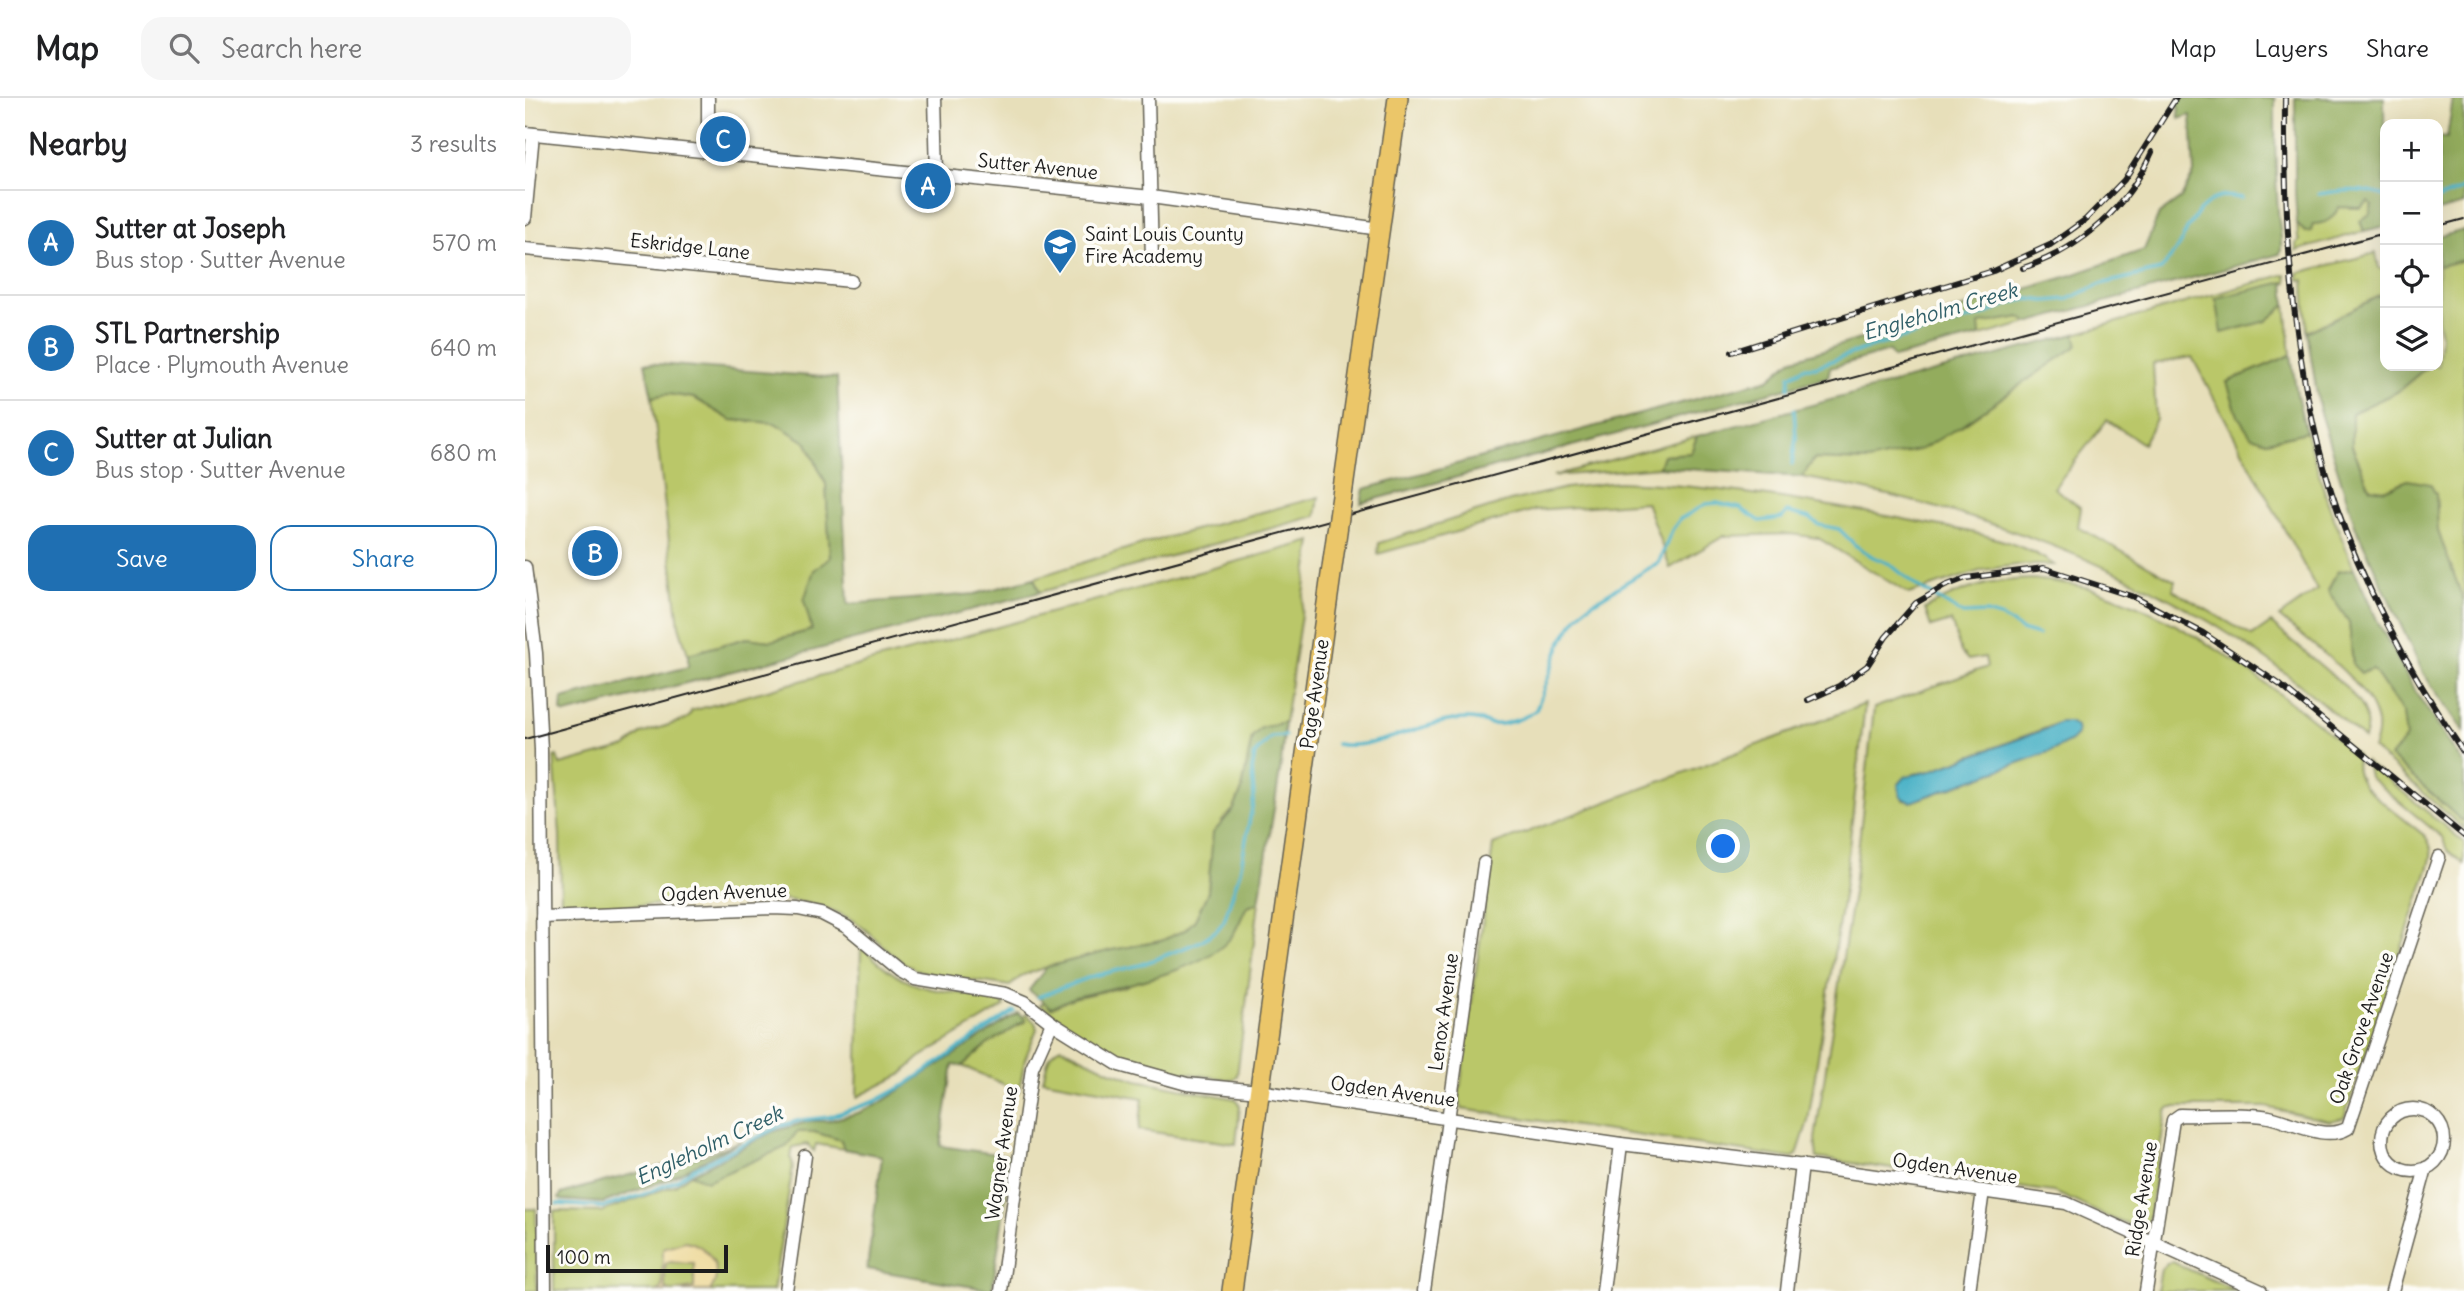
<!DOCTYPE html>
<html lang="en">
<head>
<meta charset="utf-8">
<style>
  :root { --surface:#fff; --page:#f6f6f6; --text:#202124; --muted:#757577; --line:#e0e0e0; --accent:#1f6fb2 }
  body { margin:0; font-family:Delius,sans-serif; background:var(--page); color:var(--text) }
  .controls { position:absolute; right:21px; top:21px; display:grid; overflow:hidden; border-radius:14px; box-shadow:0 7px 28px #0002 }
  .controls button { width:63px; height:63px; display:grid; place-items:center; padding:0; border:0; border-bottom:2px solid var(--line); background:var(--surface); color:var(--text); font:35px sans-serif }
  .scale { position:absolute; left:21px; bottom:18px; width:182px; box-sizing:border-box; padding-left:7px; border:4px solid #1c1c1c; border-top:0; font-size:19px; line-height:24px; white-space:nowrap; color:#1c1c1c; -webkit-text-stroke:5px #fdfcf7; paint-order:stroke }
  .you { position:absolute; left:1199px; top:749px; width:24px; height:24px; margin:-18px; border:5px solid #fff; border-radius:50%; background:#1a73e8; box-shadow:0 0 0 10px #1a73e833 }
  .badge { display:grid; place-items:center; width:46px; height:46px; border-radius:50%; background:var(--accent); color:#fff; font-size:23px; font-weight:700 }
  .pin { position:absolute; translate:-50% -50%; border:4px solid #fff; box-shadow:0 2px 7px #0006 }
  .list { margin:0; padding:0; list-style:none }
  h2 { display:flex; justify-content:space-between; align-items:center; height:91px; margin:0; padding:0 28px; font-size:30px }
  h2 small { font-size:23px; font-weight:400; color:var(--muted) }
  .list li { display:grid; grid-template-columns:46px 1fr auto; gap:21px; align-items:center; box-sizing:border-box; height:105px; padding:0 28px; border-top:2px solid var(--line) }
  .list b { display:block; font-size:26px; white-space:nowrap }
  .list p { margin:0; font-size:23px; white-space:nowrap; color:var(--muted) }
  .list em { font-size:23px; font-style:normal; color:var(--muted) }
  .actions { display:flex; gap:14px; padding:21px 28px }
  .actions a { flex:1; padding:16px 0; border:2px solid var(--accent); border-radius:21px; text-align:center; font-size:24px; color:var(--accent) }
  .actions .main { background:var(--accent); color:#fff }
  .icon { flex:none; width:38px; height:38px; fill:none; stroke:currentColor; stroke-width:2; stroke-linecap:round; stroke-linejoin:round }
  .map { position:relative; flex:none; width:1939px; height:1193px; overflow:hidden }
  header { display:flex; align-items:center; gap:42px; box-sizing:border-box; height:98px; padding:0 35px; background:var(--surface); border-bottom:2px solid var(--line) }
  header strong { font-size:33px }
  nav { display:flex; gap:38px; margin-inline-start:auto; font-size:24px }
  .search { width:490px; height:63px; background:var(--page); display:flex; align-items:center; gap:18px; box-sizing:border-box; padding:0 24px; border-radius:21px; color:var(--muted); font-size:26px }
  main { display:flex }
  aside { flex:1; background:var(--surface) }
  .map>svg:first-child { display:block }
  .green { fill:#bac769; stroke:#6b7242; stroke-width:2; fill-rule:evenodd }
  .forest { fill:#93ac5d; stroke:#58643c; stroke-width:2 }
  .sand { fill:#eeda9e; stroke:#857b5d; stroke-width:2 }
  .water { fill:#48b1c6; stroke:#326671; stroke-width:2 }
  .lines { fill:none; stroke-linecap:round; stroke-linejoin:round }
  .stream { stroke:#48b1c6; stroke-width:3.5 }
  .minor-casing { stroke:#636053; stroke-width:15 }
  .primary-casing { stroke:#636053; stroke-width:22 }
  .minor { stroke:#fff; stroke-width:12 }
  .primary { stroke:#ebc669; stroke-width:19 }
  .tram { stroke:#1c1c1c; stroke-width:2 }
  .rail-casing { stroke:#1c1c1c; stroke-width:6 }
  .rail { stroke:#fdfcf7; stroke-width:3.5; stroke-dasharray:10; stroke-linecap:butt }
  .primary-bridge-casing { stroke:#636053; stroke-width:22; stroke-linecap:butt }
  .primary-bridge { stroke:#ebc669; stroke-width:19 }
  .labels { text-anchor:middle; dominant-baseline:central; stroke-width:7; stroke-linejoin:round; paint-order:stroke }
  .street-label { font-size:19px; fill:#1c1c1c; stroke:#fdfcf7 }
  .poi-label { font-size:19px; fill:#1c1c1c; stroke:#fdfcf7; text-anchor:start }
  .water-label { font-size:21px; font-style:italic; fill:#305f68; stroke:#fdfcf7 }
</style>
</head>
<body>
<header>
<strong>Map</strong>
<div class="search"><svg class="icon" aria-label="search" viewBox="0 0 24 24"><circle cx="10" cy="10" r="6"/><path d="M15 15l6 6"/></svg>Search here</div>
<nav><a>Map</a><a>Layers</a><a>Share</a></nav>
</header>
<main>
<aside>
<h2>Nearby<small>3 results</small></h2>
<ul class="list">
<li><span class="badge">A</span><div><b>Sutter at Joseph</b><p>Bus stop · Sutter Avenue</p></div><em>570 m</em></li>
<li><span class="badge">B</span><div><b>STL Partnership</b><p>Place · Plymouth Avenue</p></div><em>640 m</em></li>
<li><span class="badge">C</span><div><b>Sutter at Julian</b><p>Bus stop · Sutter Avenue</p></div><em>680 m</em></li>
</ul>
<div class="actions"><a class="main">Save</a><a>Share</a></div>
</aside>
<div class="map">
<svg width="1939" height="1193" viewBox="0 0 1939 1193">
  <rect width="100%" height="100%" fill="#fdfcf7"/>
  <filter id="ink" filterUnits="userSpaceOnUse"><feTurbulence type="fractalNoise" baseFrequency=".0143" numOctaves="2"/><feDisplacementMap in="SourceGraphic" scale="14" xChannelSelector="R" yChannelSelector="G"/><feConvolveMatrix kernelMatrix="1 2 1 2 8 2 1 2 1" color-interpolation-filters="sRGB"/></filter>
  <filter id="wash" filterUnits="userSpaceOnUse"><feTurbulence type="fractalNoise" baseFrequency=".00686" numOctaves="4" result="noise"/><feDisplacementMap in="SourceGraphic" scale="28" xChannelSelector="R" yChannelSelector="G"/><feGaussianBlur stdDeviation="1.57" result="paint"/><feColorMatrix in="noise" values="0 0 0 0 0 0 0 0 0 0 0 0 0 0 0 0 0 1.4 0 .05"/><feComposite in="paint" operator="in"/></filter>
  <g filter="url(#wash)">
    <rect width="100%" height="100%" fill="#e7dfba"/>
    <g class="green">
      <polygon points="1844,103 1847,106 1845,116 1835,123 1839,133 1771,153 1771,146 1775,142 1773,140 1772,126 1780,134 1788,126 1808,119 1814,109 1835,110"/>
      <polygon points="1851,155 1854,170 1860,173 1860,195 1782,234 1779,182 1774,182 1773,175"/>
      <polygon points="1939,162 1939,504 1913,433 1911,396 1883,382 1859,392 1845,390 1827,348 1827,315 1872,294 1903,268 1913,268 1916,238 1913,222 1913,168"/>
      <path d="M1761,176L1762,184L1691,201L1741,223L1761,207L1766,257L1702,284L1742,343L1781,334L1803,405L1829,471L1812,474L1803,493L1824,524L1828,567L1848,571L1878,615L1881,640L1865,659L1937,723L1939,722V731L1848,651C1851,643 1853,633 1852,625C1846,585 1783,544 1754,519L1792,492L1667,259L1628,266L1631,321L1618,346L1582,322L1529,390L1556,410L1553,429L1650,483L1648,492L1727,538L1746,525L1821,589C1835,605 1847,619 1839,641C1808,614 1777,587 1744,563C1607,464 1442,409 1277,379L1289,361L1343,363L1436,328L1552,247L1550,236Z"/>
      <polygon points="1495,219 1503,225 1455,238 1453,226"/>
      <polygon points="143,296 169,300 206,322 250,325 282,345 301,386 305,460 289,472 287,532 246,543 222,540 163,556 154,528 127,299"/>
      <polygon points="1172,338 1166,355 1138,357 1134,369 1028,378"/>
      <path d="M1093,384C1188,387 1279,403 1373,420C1422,430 1488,437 1529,467H1491L1458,472L1384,496L1293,440L1266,436L1199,438L1145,470L1121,404L1010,412L853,456L854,445L985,403L1041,390Z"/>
      <polygon points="794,399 791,418 515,494 509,480 620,445"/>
      <path d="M787,443L760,624L736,630L727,639L717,692L709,711L697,723L685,769L683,794L670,822L660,832L636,843L587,852L522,869L498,877L485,888C459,883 405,880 384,868C368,860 356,845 342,833C319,812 288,805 257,801L36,811L35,737L29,659L32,658L35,667L101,649L116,636L159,622L165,618L166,613Z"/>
      <path d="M1508,481C1529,484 1551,486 1571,492C1664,521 1757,596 1832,657C1830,671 1832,679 1840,690L1900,738C1909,750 1907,758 1903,772L1819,1020L1804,1023L1741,1009H1646L1642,1012L1640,1020L1623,1123L1619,1129C1602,1132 1549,1101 1528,1094L1292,1060L1290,1041L1329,788L1349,610L1462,569L1460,559L1443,562L1436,554L1426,523L1406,529L1400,511C1438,490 1464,482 1508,481ZM1534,624L1529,652L1387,704L1378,702L1389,676L1402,674L1524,629Z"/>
      <polygon points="1340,606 1320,785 1283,1023 1272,1057 1266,1060 1259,1059 937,1011 934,998 968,747"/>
      <polygon points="1841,664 1939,744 1939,766 1922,752 1917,739 1844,679"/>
      <path d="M734,804L712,978L708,982C676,977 644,974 613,964C576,953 546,929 515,907L519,904L526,910L548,900L599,889L706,839L722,808Z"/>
      <path d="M336,847C381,897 411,891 473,900L480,908L394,960L376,977L332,999Z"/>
      <polygon points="501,916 510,924 512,931 500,961 494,993 437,968 463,946 501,923 497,919"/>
      <path d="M536,949L585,973L612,982L711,1001L715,1008L711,1046L614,1032L618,1000L518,982C521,970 523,953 536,949Z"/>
      <polygon points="271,1034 289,1034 316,1042 319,1051 291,1046 289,1053 282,1046 268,1049 266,1060 268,1068 248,1193 29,1193 29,1113 76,1114 150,1087 166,1076 182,1083"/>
      <polygon points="0,1111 11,1111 12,1193 0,1193"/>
      <polygon points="1648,1164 1656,1168 1712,1193 1632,1193 1636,1171 1642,1165"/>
    </g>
    <g class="forest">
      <path d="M1656,0H1750C1750,37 1750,75 1753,112C1753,125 1759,144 1755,156L1503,225L1495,219L1454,226L1455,238L1368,260L1364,253L1305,270L1303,279L836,405L839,391L1244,281L1266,262L1547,177L1619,152L1634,116L1656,100L1669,75L1666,17L1654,21L1653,4Z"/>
      <path d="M1770,0H1859L1860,128L1839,133L1835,123L1845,116L1847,107L1844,104L1835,110L1814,109C1807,121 1802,126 1788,126L1786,133L1780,134L1772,126L1770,94Z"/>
      <polygon points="1928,0 1939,0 1939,106 1913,113 1913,39 1922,40"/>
      <polygon points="1939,132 1939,162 1913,168 1913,139"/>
      <polygon points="1759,184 1761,207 1741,223 1697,235 1691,200"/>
      <polygon points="1860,195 1860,268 1903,268 1872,294 1827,315 1827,348 1845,390 1859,392 1883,382 1905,386 1911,396 1913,433 1939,504 1939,634 1898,575 1831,430 1795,315 1782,234"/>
      <polygon points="1550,236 1553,247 1436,328 1397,351 1343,363 1289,361 1277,379 1134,369 1138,357 1166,355 1172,338"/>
      <polygon points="1766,257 1772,297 1781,334 1742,343 1726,338 1713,318 1702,284"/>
      <polygon points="120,265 312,280 323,506 450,496 509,480 515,494 41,616 36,614 37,601 163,569 163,556 222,540 246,543 287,532 279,502 289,472 305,460 301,386 282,345 250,325 206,322 169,300 143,296 127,299"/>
      <polygon points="1829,471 1853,524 1888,590 1939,667 1939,722 1937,723 1865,659 1881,640 1878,615 1848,571 1836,575 1828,567 1824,524 1803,493 1812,474"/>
      <path d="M760,624L756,667L734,804L722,808C717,818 713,829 707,838C682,873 592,888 551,899C542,902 534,906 526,910L504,892L522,869L587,852L636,843L660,832L670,822L683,794L688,735L709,711L717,692L727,639L736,630Z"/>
      <polygon points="493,915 501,922 463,946 437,968 428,967 415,1048 487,1058 467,1192 342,1171 357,1058 319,1051 316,1042 289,1034 272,1034 261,1049 182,1083 166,1076 247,1034 285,1023 302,1023 333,1015 355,1005"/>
      <polygon points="216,1043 146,1080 78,1105 37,1102 34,1100 36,1096 52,1091 179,1057"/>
    </g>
    <path class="sand" d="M160,1143C182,1146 201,1171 185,1193H150L169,1190V1165L143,1164L140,1167V1190L144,1193H133L137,1189L138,1150Z"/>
    <path class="water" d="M1534,624H1545L1551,629L1552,637L1546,643L1529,652L1386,704C1376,701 1374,698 1373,687L1381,678L1402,674L1524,630Z"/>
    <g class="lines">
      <g class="stream">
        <path d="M1794,96C1817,92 1838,90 1860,98"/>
        <polyline points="1913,101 1936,92 1939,88"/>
        <polyline points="1264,290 1265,278 1281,269 1290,269 1336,252 1458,217 1489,204 1504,201 1520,203 1543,201 1576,186 1636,172 1655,147 1662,131 1675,112 1687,102 1700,98 1717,100"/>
        <polyline points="1267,366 1271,340 1269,312"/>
        <path d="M811,646C854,654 900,620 944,621C952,621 958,624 965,626C979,628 1001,620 1011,612L1036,545L1048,525L1061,509L1134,464L1147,432L1155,421L1181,406L1192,405L1215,410L1235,423L1257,420L1262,414L1285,420L1294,427L1314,431L1330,447L1348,459L1365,466L1390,487L1438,516L1461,515L1478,520L1496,532L1513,537"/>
        <polyline points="513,899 568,878 615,867 659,850 676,843 692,832 699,823 715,773 729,699 727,672 730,656 746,639 760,638"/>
        <polyline points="32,1106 79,1109 114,1098 152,1082 168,1071 255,1028 276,1022 304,1019 351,1003 382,986 489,913"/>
      </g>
    </g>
  </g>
  <g filter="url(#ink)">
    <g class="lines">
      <g class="minor-casing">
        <g id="minor">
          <polyline points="410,0 412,76"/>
          <polyline points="623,0 627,162"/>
          <polyline points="0,35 626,99 855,131"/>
          <polyline points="183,52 183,0"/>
          <polyline points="0,120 8,36"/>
          <polyline points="0,151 326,183"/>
          <polyline points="0,469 11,555 16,652 20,1193"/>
          <polyline points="17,819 247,810 273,811 297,816 322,829 375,873 390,881 481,896 500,904 527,925 594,967 662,986 734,993 1096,1046 1280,1068 1541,1105 1736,1193"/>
          <circle cx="1888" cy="1042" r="31"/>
          <polyline points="261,1193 280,1058"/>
          <polyline points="476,1193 507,970 527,925"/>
          <polyline points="899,1193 959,765"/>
          <polyline points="1078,1193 1096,1046"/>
          <polyline points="1262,1193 1277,1067"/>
          <polyline points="1444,1193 1458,1093"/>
          <path d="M1621,1193L1648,1022L1655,1017C1681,1018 1719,1014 1744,1019C1768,1024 1800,1044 1823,1030L1914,759"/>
          <polyline points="1867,1193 1901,1070"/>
        </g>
      </g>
      <g class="primary-casing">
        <g id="primary">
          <polyline points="816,405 873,0"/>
          <polyline points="707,1193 779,670"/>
        </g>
      </g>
      <use href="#minor" class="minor"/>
      <use href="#primary" class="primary"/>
      <g class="tram">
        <polyline points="1913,128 1939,121"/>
        <polyline points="0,641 1860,135"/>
      </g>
      <g class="rail-casing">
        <g id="rail">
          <path d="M1760,0C1759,123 1766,250 1799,369C1828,472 1880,567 1939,655"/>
          <path d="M1498,170C1556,151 1603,109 1627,54"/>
          <polyline points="1207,254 1468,173 1525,147 1560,122 1599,82 1651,0"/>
          <polyline points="1283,602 1314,588 1342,568 1361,539 1391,505 1420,488 1441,480 1519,470 1609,499 1678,535 1754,586 1939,738"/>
        </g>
      </g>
      <use href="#rail" class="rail"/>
      <g class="primary-bridge-casing">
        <polyline id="primary-bridge" points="779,670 816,405"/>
      </g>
      <use href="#primary-bridge" class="primary-bridge"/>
    </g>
  </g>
  <defs>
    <g id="school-pin" transform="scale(1.75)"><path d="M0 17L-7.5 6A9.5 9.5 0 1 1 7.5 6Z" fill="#1f6fb2" stroke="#fdfcf7"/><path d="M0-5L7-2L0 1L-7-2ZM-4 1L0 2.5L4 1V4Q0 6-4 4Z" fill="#fff"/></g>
  </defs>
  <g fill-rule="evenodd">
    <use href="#school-pin" x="535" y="147"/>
  </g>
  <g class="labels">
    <g class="street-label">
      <text transform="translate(513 68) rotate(6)">Sutter Avenue</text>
      <text transform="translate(165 148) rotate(6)">Eskridge Lane</text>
      <text transform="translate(789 596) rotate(-82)">Page Avenue</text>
      <text transform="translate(199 794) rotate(-2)">Ogden Avenue</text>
      <text transform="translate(918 914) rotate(-82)">Lenox Avenue</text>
      <text transform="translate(1836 930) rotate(-71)">Oak Grove Avenue</text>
      <text transform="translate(868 993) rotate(8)">Ogden Avenue</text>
      <text transform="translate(476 1055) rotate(-82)">Wagner Avenue</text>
      <text transform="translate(1430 1070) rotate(8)">Ogden Avenue</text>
      <text transform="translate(1616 1101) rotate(-81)">Ridge Avenue</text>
    </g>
    <g class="poi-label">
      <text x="560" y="136">Saint Louis County<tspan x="560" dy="22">Fire Academy</tspan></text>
    </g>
    <g class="water-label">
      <text transform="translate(1415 213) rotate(-16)">Engleholm Creek</text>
      <text transform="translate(184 1047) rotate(-25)">Engleholm Creek</text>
    </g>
  </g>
</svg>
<div class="controls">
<button>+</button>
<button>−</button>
<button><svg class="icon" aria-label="locate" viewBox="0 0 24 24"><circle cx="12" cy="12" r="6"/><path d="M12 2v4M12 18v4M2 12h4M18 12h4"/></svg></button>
<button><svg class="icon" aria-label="layers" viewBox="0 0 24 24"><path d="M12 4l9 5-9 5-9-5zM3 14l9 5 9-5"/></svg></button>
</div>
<div class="scale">100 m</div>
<div class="you"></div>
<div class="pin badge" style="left:403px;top:88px">A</div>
<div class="pin badge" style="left:70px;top:455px">B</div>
<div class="pin badge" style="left:198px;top:41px">C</div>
</div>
</main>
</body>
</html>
